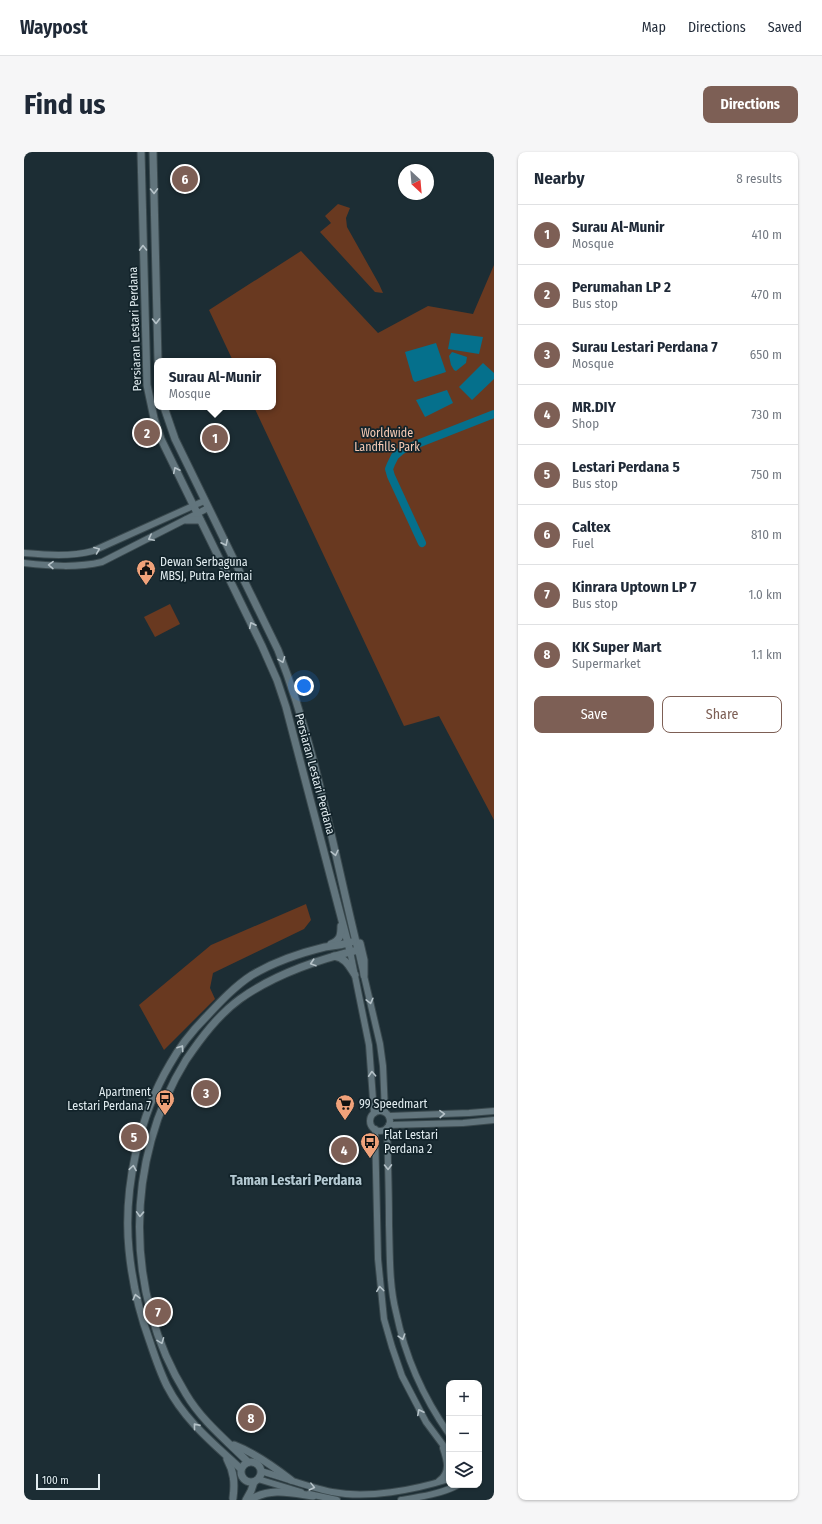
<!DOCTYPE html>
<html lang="en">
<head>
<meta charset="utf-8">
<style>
  body { margin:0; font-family:"Fira Sans Condensed",sans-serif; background:#f6f6f7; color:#1f2937 }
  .controls { position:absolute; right:12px; bottom:12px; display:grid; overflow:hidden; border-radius:8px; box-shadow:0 1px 3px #0004 }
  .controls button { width:36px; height:36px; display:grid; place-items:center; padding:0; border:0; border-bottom:1px solid #e0e1e3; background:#fff; color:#1f2937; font:20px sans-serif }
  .compass { position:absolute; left:374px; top:12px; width:36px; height:36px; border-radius:50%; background:#fff; box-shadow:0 1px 3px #0004; rotate:154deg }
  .scale { position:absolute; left:12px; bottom:10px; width:64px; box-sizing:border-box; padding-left:4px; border:2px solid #e1ecf0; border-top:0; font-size:11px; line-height:14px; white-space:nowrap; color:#e1ecf0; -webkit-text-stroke:3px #12232a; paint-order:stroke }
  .you { position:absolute; left:280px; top:534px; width:14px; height:14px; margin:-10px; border:3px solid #fff; border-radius:50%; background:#1a73e8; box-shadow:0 0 0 6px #1a73e833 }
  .badge { display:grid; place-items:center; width:26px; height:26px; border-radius:50%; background:#7d5f55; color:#fff; font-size:13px; font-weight:700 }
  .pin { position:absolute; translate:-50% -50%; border:2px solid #fff; box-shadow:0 1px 4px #0006 }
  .popup { position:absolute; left:130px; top:206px; width:122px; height:52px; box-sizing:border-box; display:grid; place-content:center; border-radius:8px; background:#fff; filter:drop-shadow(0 1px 3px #0005); font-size:13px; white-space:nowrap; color:#747a83 }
  .popup b { font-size:15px; color:#1f2937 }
  .popup::after { content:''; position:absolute; left:50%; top:100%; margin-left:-8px; border:8px solid transparent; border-top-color:#fff }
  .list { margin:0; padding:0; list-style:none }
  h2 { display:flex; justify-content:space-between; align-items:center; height:52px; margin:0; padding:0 16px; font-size:17px }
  h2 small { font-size:13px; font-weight:400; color:#747a83 }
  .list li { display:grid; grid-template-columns:26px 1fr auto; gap:12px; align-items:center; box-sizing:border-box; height:60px; padding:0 16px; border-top:1px solid #e0e1e3 }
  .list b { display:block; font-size:15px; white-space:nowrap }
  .list p { margin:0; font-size:13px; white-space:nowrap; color:#747a83 }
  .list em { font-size:13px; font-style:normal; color:#747a83 }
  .actions { display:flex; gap:8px; padding:12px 16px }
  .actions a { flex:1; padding:9px 0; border:1px solid #7d5f55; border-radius:8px; text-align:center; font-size:14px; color:#7d5f55 }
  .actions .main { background:#7d5f55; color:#fff }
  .icon { flex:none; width:22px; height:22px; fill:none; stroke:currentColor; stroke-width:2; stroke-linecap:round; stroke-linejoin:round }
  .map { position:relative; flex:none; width:470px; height:1348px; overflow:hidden; border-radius:8px }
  header { display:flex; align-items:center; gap:24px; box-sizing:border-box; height:56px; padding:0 20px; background:#fff; border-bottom:1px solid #e0e1e3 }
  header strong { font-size:19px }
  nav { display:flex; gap:22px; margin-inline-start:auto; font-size:14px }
  .intro { display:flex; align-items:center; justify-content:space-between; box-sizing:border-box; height:96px; padding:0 24px }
  h1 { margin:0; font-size:28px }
  .button { padding:10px 18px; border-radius:8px; background:#7d5f55; color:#fff; font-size:14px; font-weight:700 }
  main { display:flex; gap:24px; padding:0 24px }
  aside { flex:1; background:#fff; border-radius:8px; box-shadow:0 1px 3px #0004 }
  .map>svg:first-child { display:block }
  .green { fill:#693920 }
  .water { fill:#05708c }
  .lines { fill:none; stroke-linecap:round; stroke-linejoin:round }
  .river { stroke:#05708c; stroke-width:8 }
  .tertiary-casing { stroke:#3a494e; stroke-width:8 }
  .secondary-casing { stroke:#3a494e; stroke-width:9 }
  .tertiary { stroke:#62757d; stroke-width:6 }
  .secondary { stroke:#62757d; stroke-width:7 }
  .oneway { stroke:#b5c2c8 }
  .labels { text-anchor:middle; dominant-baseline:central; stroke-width:3.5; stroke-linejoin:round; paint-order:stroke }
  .street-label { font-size:12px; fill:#e1ecf0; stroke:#12232a }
  .park-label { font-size:12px; fill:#f6cab4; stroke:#12232a }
  .poi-label { font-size:12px; fill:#e1ecf0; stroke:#12232a; text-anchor:start }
  .quarter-label { font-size:14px; font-weight:bold; fill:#b4c9d2; stroke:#12232a }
</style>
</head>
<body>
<header>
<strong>Waypost</strong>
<nav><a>Map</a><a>Directions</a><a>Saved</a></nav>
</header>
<div class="intro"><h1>Find us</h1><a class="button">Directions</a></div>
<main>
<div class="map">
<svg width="470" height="1348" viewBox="0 0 470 1348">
  <rect width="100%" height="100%" fill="#1c2d34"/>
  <g class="green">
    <path d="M314,52L326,56L322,66L323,75L355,132L359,141L351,140L296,80L307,71L301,64Z"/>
    <path d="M277,99L354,181L404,154L449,162L470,113V668L415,564L380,574L230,255H249V209H209L185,158Z"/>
    <path d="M146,452L156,472L131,485L120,465Z"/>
    <path d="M282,752L287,768L280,777L189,821L186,836L191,847L140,898L115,853L187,793Z"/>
  </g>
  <g class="water">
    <path d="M427,181L459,185L455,202L424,197Z"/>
    <path d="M412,191L422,220L391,230L389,228L381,200Z"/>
    <path d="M428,200L443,205L442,211L432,219L430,218L427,213L425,204Z"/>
    <path d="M459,211L470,221V227L448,248L435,235Z"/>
    <path d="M423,238L429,251L401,265L392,248Z"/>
  </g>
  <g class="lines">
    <path class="river" d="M398,391L367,324L365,317L367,312L371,304L378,298L470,262"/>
    <defs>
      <g id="tertiary">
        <path d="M0,401C23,403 46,405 69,399L180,349"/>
        <path d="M0,411C26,414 53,416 78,410L184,356"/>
        <path d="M334,798L356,892L359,914L361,960"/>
        <path d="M326,799L345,893L350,961"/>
        <circle cx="356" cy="969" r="10"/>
        <path d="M365,964L445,961L470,959"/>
        <path d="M365,973L439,971L470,968"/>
        <path d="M363,976C364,1008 365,1040 365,1073C366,1102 365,1132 372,1160C381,1204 399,1245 425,1282"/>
        <path d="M351,977L354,1107L360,1167L368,1195L378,1224L402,1270L425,1301"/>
        <path d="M237,1319C261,1326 284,1335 308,1340C344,1347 390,1338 425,1327"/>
        <path d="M234,1327L277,1340"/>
        <path d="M415,1329C427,1320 423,1308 419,1296"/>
        <path d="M285,1342L313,1348"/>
        <path d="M377,1348C396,1345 417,1342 434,1333"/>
      </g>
      <g id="secondary">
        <path d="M117,0L123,233L130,266L137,287L238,494L253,528L262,555L326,799"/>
        <path d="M129,0L134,209"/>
        <path d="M140,255L151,287L254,498C292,595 309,697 334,798C292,808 251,822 216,847C194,863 177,886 162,908C100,1008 100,1142 162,1242C178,1269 202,1288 224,1310"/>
        <path d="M162,368H176"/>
        <path d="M336,791L340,808V823"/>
        <path d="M307,792C316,788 317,784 317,774"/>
        <path d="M310,804C322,806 325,814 331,823"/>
        <path d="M210,1293C231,1301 249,1314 267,1328"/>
        <path d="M203,1307C210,1320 211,1331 209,1346"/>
        <circle cx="227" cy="1320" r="10"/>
        <path d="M217,1317C189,1291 161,1269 143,1234C136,1220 131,1205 126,1190C115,1160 108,1129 105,1098C99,1037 115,964 146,912C156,894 169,878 183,864C197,849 211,834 228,823C250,810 276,801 301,795C310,794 319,793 327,790"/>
        <path d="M222,1348L227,1339L230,1330"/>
        <path d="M226,1348C246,1335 268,1341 289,1344"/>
      </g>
    </defs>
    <use href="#tertiary" class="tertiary-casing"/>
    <use href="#secondary" class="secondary-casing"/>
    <use href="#tertiary" class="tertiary"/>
    <use href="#secondary" class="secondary"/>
  </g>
  <defs><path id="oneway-chevron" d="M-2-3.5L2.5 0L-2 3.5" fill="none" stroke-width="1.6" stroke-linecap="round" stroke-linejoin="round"/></defs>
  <g class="oneway">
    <use href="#oneway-chevron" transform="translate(130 39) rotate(89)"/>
    <use href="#oneway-chevron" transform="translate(119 96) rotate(-91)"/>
    <use href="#oneway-chevron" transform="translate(132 169) rotate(89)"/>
    <use href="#oneway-chevron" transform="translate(152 318) rotate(-116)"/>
    <use href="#oneway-chevron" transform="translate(127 386) rotate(153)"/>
    <use href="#oneway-chevron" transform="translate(201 391) rotate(64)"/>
    <use href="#oneway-chevron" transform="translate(73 398) rotate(-21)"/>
    <use href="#oneway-chevron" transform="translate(27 413) rotate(-179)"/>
    <use href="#oneway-chevron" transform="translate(228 473) rotate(-116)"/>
    <use href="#oneway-chevron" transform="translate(258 508) rotate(69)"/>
    <use href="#oneway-chevron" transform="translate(311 701) rotate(77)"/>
    <use href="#oneway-chevron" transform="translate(289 811) rotate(162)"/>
    <use href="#oneway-chevron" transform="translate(346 849) rotate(76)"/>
    <use href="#oneway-chevron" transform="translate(157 896) rotate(-56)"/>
    <use href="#oneway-chevron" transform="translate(348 922) rotate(-93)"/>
    <use href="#oneway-chevron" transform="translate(418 962) rotate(-2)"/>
    <use href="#oneway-chevron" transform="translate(364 1015) rotate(89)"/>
    <use href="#oneway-chevron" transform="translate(109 1016) rotate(-81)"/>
    <use href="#oneway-chevron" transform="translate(116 1062) rotate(92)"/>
    <use href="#oneway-chevron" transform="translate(356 1137) rotate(-97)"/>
    <use href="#oneway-chevron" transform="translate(112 1145) rotate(-104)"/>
    <use href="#oneway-chevron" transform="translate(378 1185) rotate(73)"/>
    <use href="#oneway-chevron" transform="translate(137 1189) rotate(69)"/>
    <use href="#oneway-chevron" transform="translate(396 1260) rotate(-117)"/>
    <use href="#oneway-chevron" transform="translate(172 1274) rotate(-129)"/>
    <use href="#oneway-chevron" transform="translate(288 1335) rotate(14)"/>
  </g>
  <defs>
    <symbol id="civic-pin" viewBox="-11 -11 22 30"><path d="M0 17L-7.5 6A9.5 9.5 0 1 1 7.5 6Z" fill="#f0a27a" stroke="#12232a"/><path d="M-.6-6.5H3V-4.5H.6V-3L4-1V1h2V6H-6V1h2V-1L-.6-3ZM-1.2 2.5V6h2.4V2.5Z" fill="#111"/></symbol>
    <symbol id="bus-pin" viewBox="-11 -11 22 30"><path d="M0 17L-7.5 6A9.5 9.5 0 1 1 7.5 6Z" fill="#f0a27a" stroke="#12232a"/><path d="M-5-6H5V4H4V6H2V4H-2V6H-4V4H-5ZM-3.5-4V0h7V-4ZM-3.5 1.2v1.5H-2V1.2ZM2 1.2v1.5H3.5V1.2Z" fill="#111"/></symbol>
    <symbol id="supermarket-pin" viewBox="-11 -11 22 30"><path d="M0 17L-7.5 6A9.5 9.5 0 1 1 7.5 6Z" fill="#f0a27a" stroke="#12232a"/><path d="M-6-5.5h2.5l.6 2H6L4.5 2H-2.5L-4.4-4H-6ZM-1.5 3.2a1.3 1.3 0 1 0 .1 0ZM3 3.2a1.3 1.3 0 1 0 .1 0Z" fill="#111"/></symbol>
  </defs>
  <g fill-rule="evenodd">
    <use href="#civic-pin" x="111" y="406" width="22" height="30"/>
    <use href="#bus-pin" x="130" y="936" width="22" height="30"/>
    <use href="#supermarket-pin" x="310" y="941" width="22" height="30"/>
    <use href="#bus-pin" x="335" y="979" width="22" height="30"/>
  </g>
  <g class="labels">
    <g class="street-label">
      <text transform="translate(111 177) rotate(-92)">Persiaran Lestari Perdana</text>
      <text transform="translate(291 622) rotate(75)">Persiaran Lestari Perdana</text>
    </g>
    <g class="park-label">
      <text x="363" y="281">Worldwide<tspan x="363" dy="14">Landfills Park</tspan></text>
    </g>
    <g class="poi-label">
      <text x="136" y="410">Dewan Serbaguna<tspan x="136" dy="14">MBSJ, Putra Permai</tspan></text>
      <text x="127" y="940" text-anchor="end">Apartment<tspan x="127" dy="14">Lestari Perdana 7</tspan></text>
      <text x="335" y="952">99 Speedmart</text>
      <text x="360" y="983">Flat Lestari<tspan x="360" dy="14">Perdana 2</tspan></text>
    </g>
    <g class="quarter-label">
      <text x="272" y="1028">Taman Lestari Perdana</text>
    </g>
  </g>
</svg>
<div class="controls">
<button>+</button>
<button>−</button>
<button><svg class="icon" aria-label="layers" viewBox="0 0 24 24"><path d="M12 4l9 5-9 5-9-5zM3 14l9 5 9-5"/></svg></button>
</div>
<svg class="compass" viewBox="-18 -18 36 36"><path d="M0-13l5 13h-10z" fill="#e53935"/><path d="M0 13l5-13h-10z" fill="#747a83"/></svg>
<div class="scale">100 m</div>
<div class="you"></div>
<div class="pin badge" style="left:191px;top:286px">1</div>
<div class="popup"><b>Surau Al-Munir</b>Mosque</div>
<div class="pin badge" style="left:123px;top:281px">2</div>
<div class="pin badge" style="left:182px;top:941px">3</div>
<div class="pin badge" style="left:320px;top:998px">4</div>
<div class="pin badge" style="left:110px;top:985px">5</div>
<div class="pin badge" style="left:161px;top:27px">6</div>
<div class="pin badge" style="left:134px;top:1160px">7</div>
<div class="pin badge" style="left:227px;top:1266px">8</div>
</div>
<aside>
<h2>Nearby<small>8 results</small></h2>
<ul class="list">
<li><span class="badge">1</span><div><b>Surau Al-Munir</b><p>Mosque</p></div><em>410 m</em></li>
<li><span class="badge">2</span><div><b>Perumahan LP 2</b><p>Bus stop</p></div><em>470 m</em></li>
<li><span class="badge">3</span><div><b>Surau Lestari Perdana 7</b><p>Mosque</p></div><em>650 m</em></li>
<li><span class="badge">4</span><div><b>MR.DIY</b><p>Shop</p></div><em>730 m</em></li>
<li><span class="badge">5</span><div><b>Lestari Perdana 5</b><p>Bus stop</p></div><em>750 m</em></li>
<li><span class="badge">6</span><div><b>Caltex</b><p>Fuel</p></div><em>810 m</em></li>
<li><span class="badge">7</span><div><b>Kinrara Uptown LP 7</b><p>Bus stop</p></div><em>1.0 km</em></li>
<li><span class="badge">8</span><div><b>KK Super Mart</b><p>Supermarket</p></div><em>1.1 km</em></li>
</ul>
<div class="actions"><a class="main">Save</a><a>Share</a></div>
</aside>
</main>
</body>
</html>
